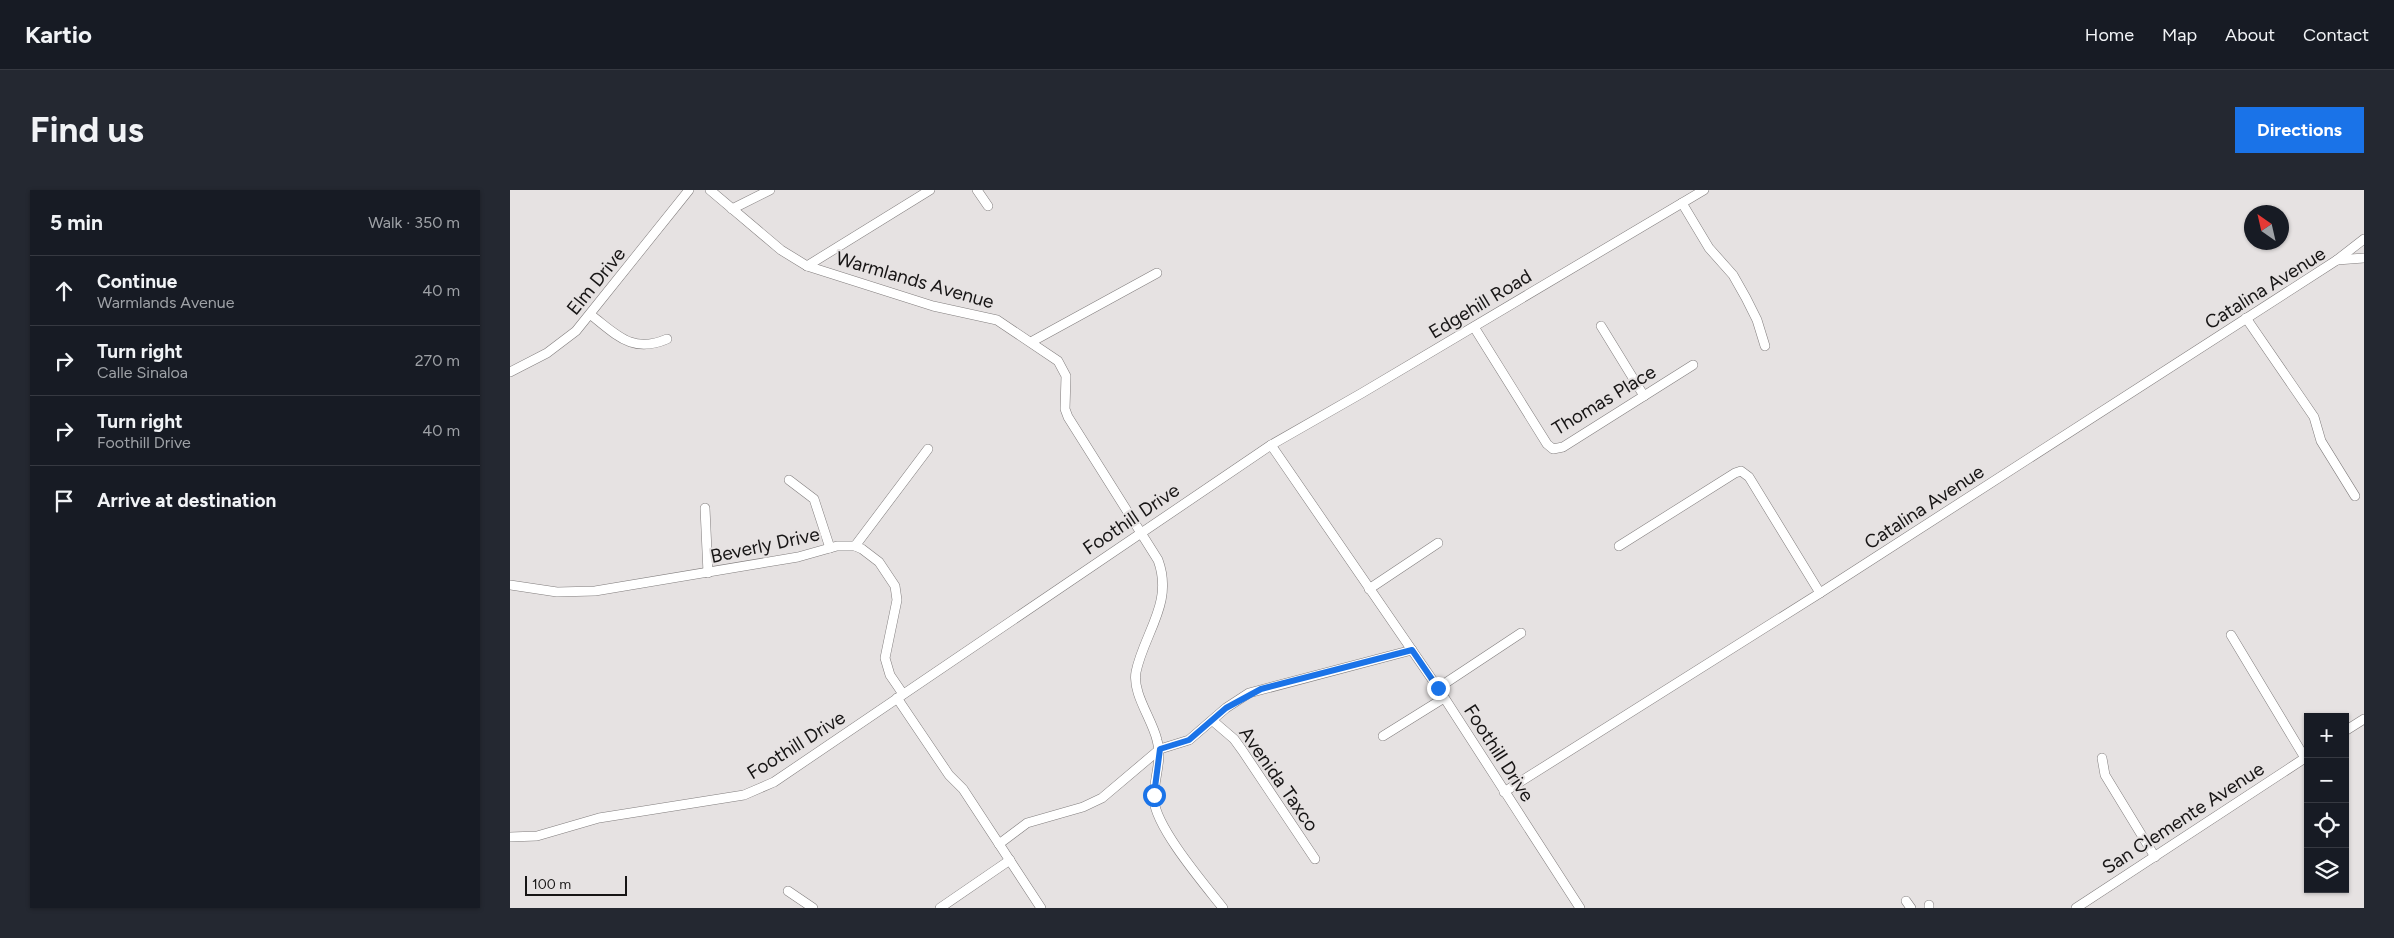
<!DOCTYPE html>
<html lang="en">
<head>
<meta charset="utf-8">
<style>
  body { margin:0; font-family:Figtree,sans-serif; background:#242831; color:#f1f3f6 }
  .controls { position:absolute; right:15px; bottom:15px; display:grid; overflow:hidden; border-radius:0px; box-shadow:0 1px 4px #0004 }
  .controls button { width:45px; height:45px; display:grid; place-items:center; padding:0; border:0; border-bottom:1px solid #363941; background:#171b24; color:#f1f3f6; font:25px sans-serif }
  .compass { position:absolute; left:1734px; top:15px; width:45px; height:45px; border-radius:50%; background:#171b24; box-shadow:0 1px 4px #0004; rotate:326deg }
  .scale { position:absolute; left:15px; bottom:12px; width:102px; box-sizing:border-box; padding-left:5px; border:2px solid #171515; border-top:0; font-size:14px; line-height:18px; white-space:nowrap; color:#171515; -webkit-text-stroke:4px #e6e2e2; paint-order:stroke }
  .stop { position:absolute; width:15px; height:15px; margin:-11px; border:4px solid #1a73e8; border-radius:50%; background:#fff }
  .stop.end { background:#1a73e8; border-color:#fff; box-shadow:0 1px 5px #0008 }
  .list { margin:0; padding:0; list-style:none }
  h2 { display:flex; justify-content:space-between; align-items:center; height:65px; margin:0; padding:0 20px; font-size:21px }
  h2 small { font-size:16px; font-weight:400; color:#9ea1a6 }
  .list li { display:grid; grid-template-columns:32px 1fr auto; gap:15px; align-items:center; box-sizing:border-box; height:70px; padding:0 20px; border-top:1px solid #363941 }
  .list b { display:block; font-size:19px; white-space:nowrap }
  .list p { margin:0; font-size:16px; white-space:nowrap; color:#9ea1a6 }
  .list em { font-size:16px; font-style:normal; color:#9ea1a6 }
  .icon { flex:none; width:28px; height:28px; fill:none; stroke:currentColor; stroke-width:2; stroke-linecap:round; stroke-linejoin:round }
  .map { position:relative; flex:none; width:1854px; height:718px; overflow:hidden; border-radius:0px }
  header { display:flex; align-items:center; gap:30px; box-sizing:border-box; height:70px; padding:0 25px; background:#171b24; border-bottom:1px solid #363941 }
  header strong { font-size:24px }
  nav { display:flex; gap:28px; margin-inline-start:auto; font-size:18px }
  .intro { display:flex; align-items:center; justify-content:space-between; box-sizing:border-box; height:120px; padding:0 30px }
  h1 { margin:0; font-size:35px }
  .button { padding:12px 22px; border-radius:0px; background:#1a73e8; color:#fff; font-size:18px; font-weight:700 }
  main { display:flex; gap:30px; padding:0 30px }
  aside { flex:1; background:#171b24; border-radius:0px; box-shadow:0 1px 4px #0004 }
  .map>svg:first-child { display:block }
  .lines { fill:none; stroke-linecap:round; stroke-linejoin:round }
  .minor-casing { stroke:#817d7d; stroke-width:10 }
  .minor { stroke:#fff; stroke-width:9 }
  .route { stroke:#1a73e8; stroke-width:6 }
  .labels { text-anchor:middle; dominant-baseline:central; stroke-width:4; stroke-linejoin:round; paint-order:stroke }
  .street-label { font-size:19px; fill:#171515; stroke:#e6e2e2 }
</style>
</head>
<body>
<header>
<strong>Kartio</strong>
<nav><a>Home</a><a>Map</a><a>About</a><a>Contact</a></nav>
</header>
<div class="intro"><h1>Find us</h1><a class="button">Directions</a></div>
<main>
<aside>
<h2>5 min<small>Walk · 350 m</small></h2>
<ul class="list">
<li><svg class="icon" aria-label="ahead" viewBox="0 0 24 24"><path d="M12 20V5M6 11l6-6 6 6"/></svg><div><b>Continue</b><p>Warmlands Avenue</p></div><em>40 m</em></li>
<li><svg class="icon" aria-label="right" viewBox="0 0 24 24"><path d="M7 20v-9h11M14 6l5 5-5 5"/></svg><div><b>Turn right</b><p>Calle Sinaloa</p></div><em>270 m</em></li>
<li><svg class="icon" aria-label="right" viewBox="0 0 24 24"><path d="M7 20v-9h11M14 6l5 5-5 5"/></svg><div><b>Turn right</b><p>Foothill Drive</p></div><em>40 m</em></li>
<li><svg class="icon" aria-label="arrive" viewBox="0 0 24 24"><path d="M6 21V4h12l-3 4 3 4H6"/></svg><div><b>Arrive at destination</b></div></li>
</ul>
</aside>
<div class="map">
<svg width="1854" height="718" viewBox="0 0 1854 718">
  <rect width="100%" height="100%" fill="#e6e2e2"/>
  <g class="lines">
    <defs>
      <g id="minor">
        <path d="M200,0L271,60L297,76L423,116L487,130L548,171L556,186L555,219L558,227L648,370C664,413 634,443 626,482C622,503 642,529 647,550C653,570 643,590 644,610C646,638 695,695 713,718"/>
        <path d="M467,0L478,16"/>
        <path d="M1172,13L1199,58L1223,85L1236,108L1247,130L1255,156"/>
        <path d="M222,19L260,0"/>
        <path d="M1827,70L1854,68"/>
        <path d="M297,76L420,0"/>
        <path d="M81,125C107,145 122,164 157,149"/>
        <path d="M1736,128L1804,227L1811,251L1845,306"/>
        <path d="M1091,136L1134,206"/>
        <path d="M964,137L1037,254L1043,259L1053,257L1183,175"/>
        <path d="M521,152L647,83"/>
        <path d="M0,182L37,163L66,141L179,0"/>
        <path d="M761,255L928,498L1070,718"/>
        <path d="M279,290L304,309L320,358"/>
        <path d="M195,318L198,383"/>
        <path d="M345,356L418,259"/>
        <path d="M1109,356L1225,283L1231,281L1239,287L1310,403"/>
        <path d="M0,395L47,402L85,401L288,367L327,356H345L352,359L369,372L385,396L387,410L375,468L380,485L393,504"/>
        <path d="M859,399L928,353"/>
        <path d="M1721,445L1795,568"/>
        <path d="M928,498L1011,443"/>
        <path d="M387,508L439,585L453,599L531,718"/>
        <path d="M703,531L724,549L732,560L805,669"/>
        <path d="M1835,541L1854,529"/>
        <path d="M873,546L934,508"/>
        <path d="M1592,568L1595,585L1645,667"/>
        <path d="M994,602L1310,403L1827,70L1854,49"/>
        <path d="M0,647L27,646L89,628L234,605L264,592L761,255L852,203L1194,0"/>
        <path d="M489,654L517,633L573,617L592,608L650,559L679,550L716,518L739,503L902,460"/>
        <path d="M278,701L303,718"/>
        <path d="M1396,711L1401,718"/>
        <path d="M1419,715V718"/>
        <path d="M430,718L500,670"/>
        <path d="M1566,718L1798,566"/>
      </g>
    </defs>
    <use href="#minor" class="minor-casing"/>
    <use href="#minor" class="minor"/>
  </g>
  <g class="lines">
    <path class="route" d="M644,605L650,559L679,550L716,518L751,499L902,460L928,498"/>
  </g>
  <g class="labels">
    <g class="street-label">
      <text transform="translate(405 90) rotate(16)">Warmlands Avenue</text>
      <text transform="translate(86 91) rotate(-51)">Elm Drive</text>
      <text transform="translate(1755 98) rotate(-32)">Catalina Avenue</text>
      <text transform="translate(970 114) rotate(-31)">Edgehill Road</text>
      <text transform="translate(1094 210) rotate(-31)">Thomas Place</text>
      <text transform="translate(1414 317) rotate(-33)">Catalina Avenue</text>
      <text transform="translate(621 329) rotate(-34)">Foothill Drive</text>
      <text transform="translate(255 355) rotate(-12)">Beverly Drive</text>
      <text transform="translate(286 555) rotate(-32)">Foothill Drive</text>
      <text transform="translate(989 563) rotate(57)">Foothill Drive</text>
      <text transform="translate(769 589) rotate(55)">Avenida Taxco</text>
      <text transform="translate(1673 628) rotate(-33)">San Clemente Avenue</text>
    </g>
  </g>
</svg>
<div class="controls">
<button>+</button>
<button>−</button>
<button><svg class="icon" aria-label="locate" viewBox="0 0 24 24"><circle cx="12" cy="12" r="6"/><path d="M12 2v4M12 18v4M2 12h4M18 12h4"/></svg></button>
<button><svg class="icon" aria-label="layers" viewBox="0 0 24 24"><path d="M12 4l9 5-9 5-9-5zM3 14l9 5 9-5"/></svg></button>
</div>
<svg class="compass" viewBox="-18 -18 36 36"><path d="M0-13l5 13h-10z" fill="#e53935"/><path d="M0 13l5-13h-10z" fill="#9ea1a6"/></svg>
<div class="scale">100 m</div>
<div class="stop" style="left:644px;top:605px"></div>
<div class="stop end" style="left:928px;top:498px"></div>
</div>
</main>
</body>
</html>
